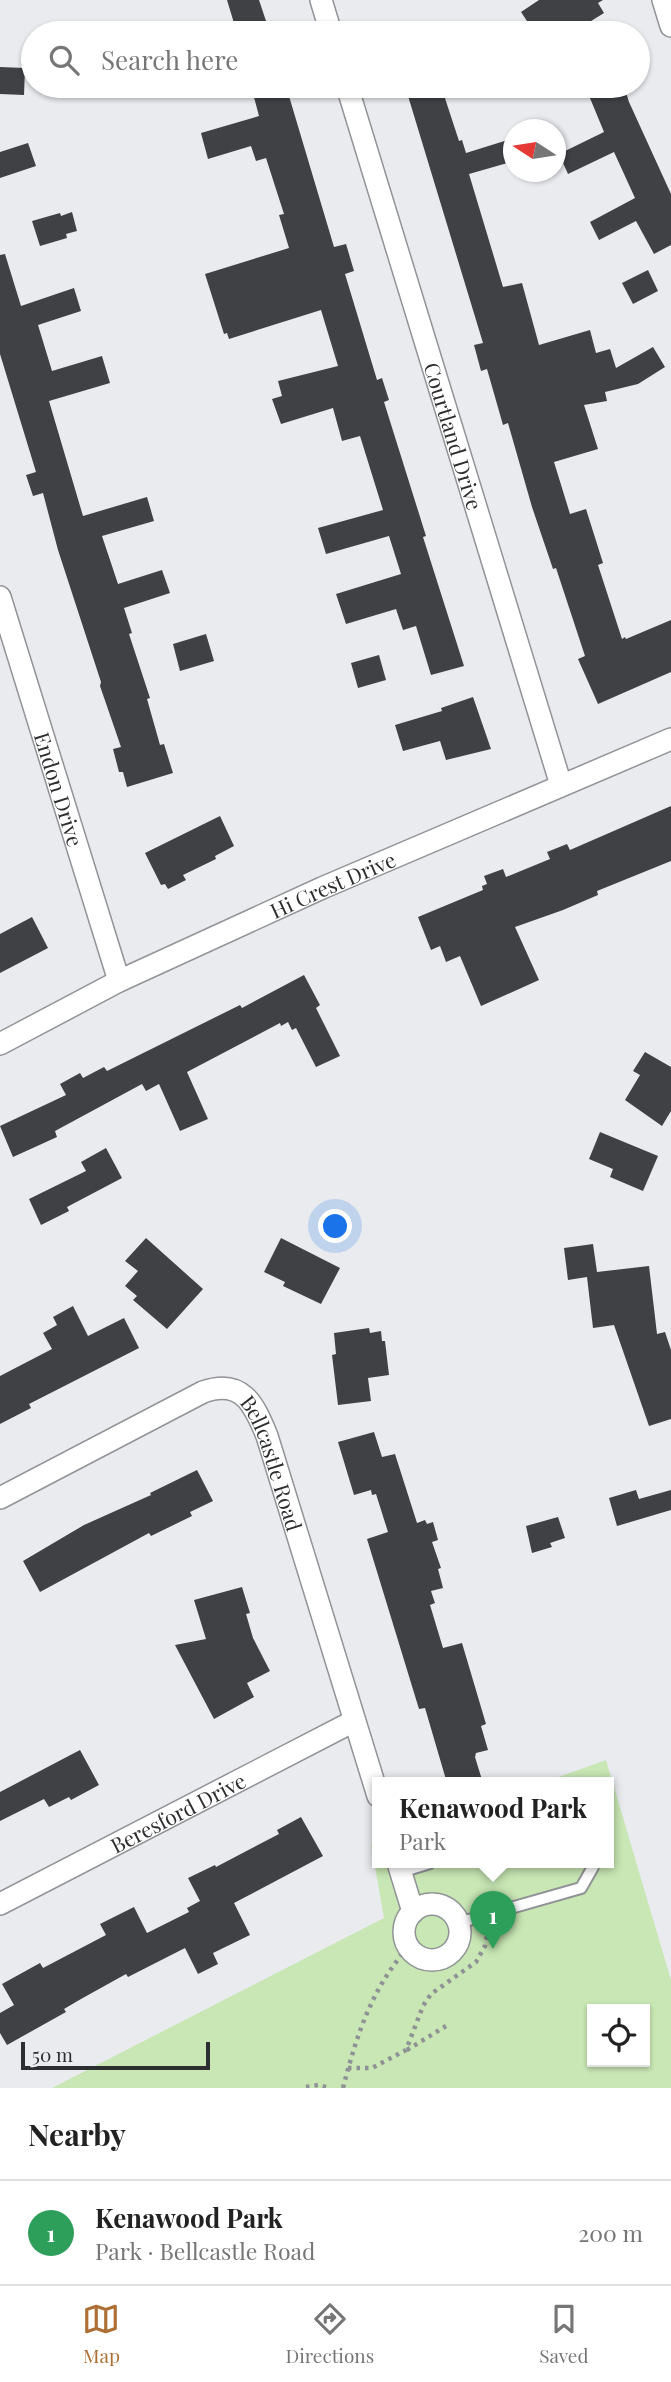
<!DOCTYPE html>
<html lang="en">
<head>
<meta charset="utf-8">
<style>
  body { margin:0; font-family:"Playfair Display",serif; background:#f2f2f2; color:#222 }
  .controls { position:absolute; right:21px; bottom:21px; display:grid; overflow:hidden; border-radius:0px; box-shadow:0 2px 5px #0004 }
  .controls button { width:63px; height:63px; display:grid; place-items:center; padding:0; border:0; border-bottom:2px solid #e0e0e0; background:#fff; color:#222; font:35px sans-serif }
  .compass { position:absolute; left:503px; top:119px; width:63px; height:63px; border-radius:50%; background:#fff; box-shadow:0 2px 5px #0004; rotate:282deg }
  .scale { position:absolute; left:21px; bottom:18px; width:189px; box-sizing:border-box; padding-left:7px; border:4px solid #2d2e30; border-top:0; font-size:19px; line-height:24px; white-space:nowrap; color:#2d2e30; -webkit-text-stroke:5px #e9ebef; paint-order:stroke }
  .you { position:absolute; left:336px; top:1227px; width:24px; height:24px; margin:-18px; border:5px solid #fff; border-radius:50%; background:#1a73e8; box-shadow:0 0 0 10px #1a73e833 }
  .badge { display:grid; place-items:center; width:46px; height:46px; border-radius:50%; background:#ae6f35; color:#fff; font-size:23px; font-weight:700 }
  .pin { position:absolute; translate:-50% -58px; filter:drop-shadow(0 2px 4px #0008) }
  .pin::after { content:''; position:absolute; top:37px; width:24px; height:21px; background:inherit; clip-path:polygon(0 0,100% 0,50% 100%) }
  .popup { position:absolute; left:372px; top:1777px; width:242px; height:91px; box-sizing:border-box; display:grid; place-content:center; border-radius:0px; background:#fff; filter:drop-shadow(0 2px 5px #0005); font-size:23px; white-space:nowrap; color:#767676 }
  .popup b { font-size:26px; color:#222 }
  .popup::after { content:''; position:absolute; left:50%; top:100%; margin-left:-14px; border:14px solid transparent; border-top-color:#fff }
  .list { margin:0; padding:0; list-style:none }
  h2 { display:flex; justify-content:space-between; align-items:center; height:91px; margin:0; padding:0 28px; font-size:30px }
  h2 small { font-size:23px; font-weight:400; color:#767676 }
  .list li { display:grid; grid-template-columns:46px 1fr auto; gap:21px; align-items:center; box-sizing:border-box; height:105px; padding:0 28px; border-top:2px solid #e0e0e0 }
  .list b { display:block; font-size:26px; white-space:nowrap }
  .list p { margin:0; font-size:23px; white-space:nowrap; color:#767676 }
  .list em { font-size:23px; font-style:normal; color:#767676 }
  .icon { flex:none; width:38px; height:38px; fill:none; stroke:currentColor; stroke-width:2; stroke-linecap:round; stroke-linejoin:round }
  .map { position:relative; flex:none; width:671px; height:2088px; overflow:hidden }
  .search { position:absolute; background:#fff; box-shadow:0 2px 5px #0004; left:21px; right:21px; top:21px; height:77px; display:flex; align-items:center; gap:18px; box-sizing:border-box; padding:0 24px; border-radius:38px; color:#767676; font-size:26px }
  .sheet { height:196px; background:#fff }
  nav { display:flex; justify-content:space-around; align-items:center; box-sizing:border-box; height:98px; border-top:2px solid #e0e0e0; background:#fff; font-size:19px; color:#767676 }
  nav a { display:grid; justify-items:center; gap:4px }
  nav .on { color:#ae6f35 }
  .map>svg:first-child { display:block }
  .green { fill:#c8e7b4; fill-rule:evenodd }
  .building { fill:#404145 }
  .lines { fill:none; stroke-linecap:round; stroke-linejoin:round }
  .service-casing { stroke:#919397; stroke-width:14 }
  .minor-casing { stroke:#919397; stroke-width:24 }
  .path { stroke:#909194; stroke-width:4.5; stroke-dasharray:3.5 5; stroke-linecap:butt }
  .service { stroke:#fff; stroke-width:10 }
  .minor { stroke:#fff; stroke-width:21 }
  .labels { text-anchor:middle; dominant-baseline:central; stroke-width:7; stroke-linejoin:round; paint-order:stroke }
  .street-label { font-size:21px; fill:#2d2e30; stroke:#e9ebef }
</style>
</head>
<body>
<div class="map">
<svg width="671" height="2088" viewBox="0 0 671 2088">
  <rect width="100%" height="100%" fill="#e9ebef"/>
  <path class="green" d="M606,1760L671,1980V2088H52L384,1918L371,1844L377,1841L378,1863H608V1783H542ZM592,2009H645V2062H592Z"/>
  <g class="building">
    <path d="M227,0H259L268,27L249,33H237Z"/>
    <path d="M539,0H603L598,3L604,13L575,31L569,22L552,33H535L521,12Z"/>
    <path d="M0,67L25,68L24,95L0,94Z"/>
    <path d="M251,86H286L334,247L346,244L354,271L345,274L377,380L382,378L389,400L384,402L426,536L423,537L464,666L431,675L416,626L403,630L396,609L346,624L336,594L401,574L389,536L326,554L318,528L383,510L360,436L342,441L333,408L281,424L272,399L282,396L278,381L338,366L321,310L229,339L227,333L224,334L205,274L289,248L279,215L284,214L266,158L256,161L251,146L208,159L201,133L259,116Z"/>
    <path d="M405,86H441L459,141L462,140L466,153L514,138V161L469,174L503,287L522,283L539,345L590,330L596,353L610,349L616,368L653,347L665,367L638,384L605,392L607,401L584,405L598,449L554,462L570,514L586,509L603,563L598,565L622,639L625,637L626,639L671,620V672L598,704L578,659L585,656L556,568L553,569L532,507L508,423L503,425L487,369L481,371L474,345L483,343Z"/>
    <path d="M585,86H624L629,102L671,194V245L654,254L636,221L599,240L590,222L635,198L614,152L568,174L559,154L604,132Z"/>
    <path d="M28,143L36,166L0,178V152Z"/>
    <path d="M72,212L77,231L66,234L67,238L40,246L32,221L60,213L61,216Z"/>
    <path d="M5,254L21,306L74,288L81,311L38,325L52,371L102,356L110,383L49,401L83,516L147,497L154,521L102,536L118,584L162,570L170,593L124,608L132,633L129,634L150,698L147,699L160,745L164,744L173,773L127,787L123,772H119L113,749L121,747L100,686L101,682L58,550L43,493L33,496L26,475L36,472L0,354V255Z"/>
    <path d="M648,270L658,291L633,304L622,283Z"/>
    <path d="M206,634L214,661L180,671L173,644Z"/>
    <path d="M379,655L386,680L358,688L351,663Z"/>
    <path d="M473,697L491,749L446,760L440,741L403,751L395,725L442,711L441,708Z"/>
    <path d="M671,806V861L597,891L598,895L563,910L515,927L539,980L481,1006L460,956L446,962L440,946L431,950L418,917L483,890L482,886L487,884L484,876L503,869L506,877L550,859L547,852L567,844L570,850Z"/>
    <path d="M220,816L234,846L215,856L216,859L183,875L186,880L168,889L165,884L161,885L145,853Z"/>
    <path d="M32,917L48,948L0,973V934Z"/>
    <path d="M304,975L320,1005L316,1008L340,1056L316,1067L296,1028L292,1030L288,1022L281,1026L280,1023L187,1072L208,1119L180,1131L159,1084L146,1091L142,1084L55,1131L57,1137L13,1157L0,1126L66,1095L60,1084L80,1073L83,1078L104,1067L107,1071L240,1005L242,1008Z"/>
    <path d="M645,1052L671,1067V1111L662,1126L625,1100L640,1075L633,1071Z"/>
    <path d="M600,1132L658,1156L643,1191L610,1177L613,1169L589,1159Z"/>
    <path d="M106,1148L122,1178L67,1207L69,1211L41,1225L29,1199L86,1171L81,1162Z"/>
    <path d="M146,1238L203,1289L167,1329L133,1300L137,1296L125,1286L138,1271L125,1261Z"/>
    <path d="M281,1238L340,1268L321,1304L283,1286L285,1282L264,1272Z"/>
    <path d="M593,1244L597,1272L649,1266L657,1334L665,1332L671,1350V1419L649,1426L614,1325L593,1328L587,1277L568,1280L564,1248Z"/>
    <path d="M73,1306L88,1336L124,1318L139,1348L29,1404L31,1408L0,1424V1376L52,1349L43,1333L57,1325L53,1317Z"/>
    <path d="M369,1328L370,1333L381,1331L382,1341H385L389,1375L368,1378L371,1401L338,1405L332,1355L336,1354L334,1333Z"/>
    <path d="M374,1432L382,1457L395,1454L417,1523L425,1520L427,1524L433,1522L438,1540L432,1542L441,1568L438,1569L443,1588L431,1591L435,1603L430,1605L443,1648L462,1643L486,1724L481,1726L488,1750L476,1753L475,1757L483,1783H447L425,1708L419,1709L367,1539L388,1532L376,1494L372,1495L371,1490L354,1495L338,1442Z"/>
    <path d="M197,1470L213,1501L190,1512L192,1516L151,1536L149,1533L40,1592L23,1561L84,1525L151,1495L150,1493Z"/>
    <path d="M636,1490L639,1499L671,1490V1510L617,1526L609,1498Z"/>
    <path d="M558,1517L565,1538L550,1543L552,1547L532,1553L526,1526Z"/>
    <path d="M242,1587L250,1613L246,1614L253,1638L270,1671L247,1683L254,1697L214,1719L175,1645L206,1639L194,1600Z"/>
    <path d="M80,1750L99,1785L71,1800L69,1797L49,1807L44,1799L0,1821V1792Z"/>
    <path d="M301,1817L323,1856L234,1903L250,1935L213,1953L218,1964L198,1974L185,1948L128,1977L126,1974L81,1999L64,2009L66,2012L7,2045L0,2033V2013L14,2005L2,1984L40,1963L43,1968L106,1935L100,1924L134,1907L147,1933L189,1912L187,1908L200,1901L188,1878L215,1865L216,1867L279,1834L277,1830Z"/>
  </g>
  <g class="lines">
    <defs>
      <g id="service">
        <path d="M401,1872L430,1863"/>
        <path d="M458,1923L581,1888L593,1867L592,1863"/>
      </g>
      <g id="minor">
        <path d="M321,0L331,33"/>
        <path d="M663,0L671,26"/>
        <path id="s1" d="M347,86L561,785"/>
        <path id="s2" d="M0,597L119,981"/>
        <path id="s3" d="M0,1044L119,981L322,888L671,739"/>
        <path id="s4" d="M0,1498L203,1392C242,1378 254,1404 267,1436L378,1796"/>
        <path d="M398,1863L413,1912"/>
        <path id="s5" d="M0,1904L354,1721"/>
        <circle cx="432" cy="1932" r="28"/>
      </g>
    </defs>
    <use href="#service" class="service-casing"/>
    <use href="#minor" class="minor-casing"/>
    <g class="path">
      <path d="M407,2050L446,2026"/>
      <path d="M348,2068H372L406,2050L423,2006L431,1994L476,1962L485,1946L488,1932"/>
      <path d="M306,2087L318,2085L329,2088"/>
      <path d="M343,2088C357,2034 371,1990 408,1947"/>
    </g>
    <use href="#service" class="service"/>
    <use href="#minor" class="minor"/>
  </g>
  <g class="labels">
    <g class="street-label">
      <text stroke="none"><textPath href="#s1" startOffset="366">Courtland Drive</textPath></text>
      <text stroke="none"><textPath href="#s2" startOffset="201">Endon Drive</textPath></text>
      <text stroke="none"><textPath href="#s3" startOffset="369">Hi Crest Drive</textPath></text>
      <text stroke="none"><textPath href="#s4" startOffset="346">Bellcastle Road</textPath></text>
      <text stroke="none"><textPath href="#s5" startOffset="200">Beresford Drive</textPath></text>
    </g>
  </g>
</svg>
<div class="controls">
<button><svg class="icon" aria-label="locate" viewBox="0 0 24 24"><circle cx="12" cy="12" r="6"/><path d="M12 2v4M12 18v4M2 12h4M18 12h4"/></svg></button>
</div>
<svg class="compass" viewBox="-18 -18 36 36"><path d="M0-13l5 13h-10z" fill="#e53935"/><path d="M0 13l5-13h-10z" fill="#767676"/></svg>
<div class="scale">50 m</div>
<div class="you"></div>
<div class="pin badge" style="left:493px;top:1949px;background:#2e9e5b">1</div>
<div class="popup"><b>Kenawood Park</b>Park</div>
<div class="search"><svg class="icon" aria-label="search" viewBox="0 0 24 24"><circle cx="10" cy="10" r="6"/><path d="M15 15l6 6"/></svg>Search here</div>
</div>
<section class="sheet">
<h2>Nearby<small></small></h2>
<ul class="list">
<li><span class="badge" style="background:#2e9e5b">1</span><div><b>Kenawood Park</b><p>Park · Bellcastle Road</p></div><em>200 m</em></li>
</ul>
</section>
<nav>
<a class="on"><svg class="icon" aria-label="map" viewBox="0 0 24 24"><path d="M3 6l6-2 6 2 6-2v14l-6 2-6-2-6 2zM9 4v14M15 6v14"/></svg>Map</a>
<a><svg class="icon" aria-label="directions" viewBox="0 0 24 24"><path d="M12 3l9 9-9 9-9-9zM9 14v-3h6M13 9l2 2-2 2"/></svg>Directions</a>
<a><svg class="icon" aria-label="saved" viewBox="0 0 24 24"><path d="M7 4h10v16l-5-4-5 4z"/></svg>Saved</a>
</nav>
</body>
</html>
